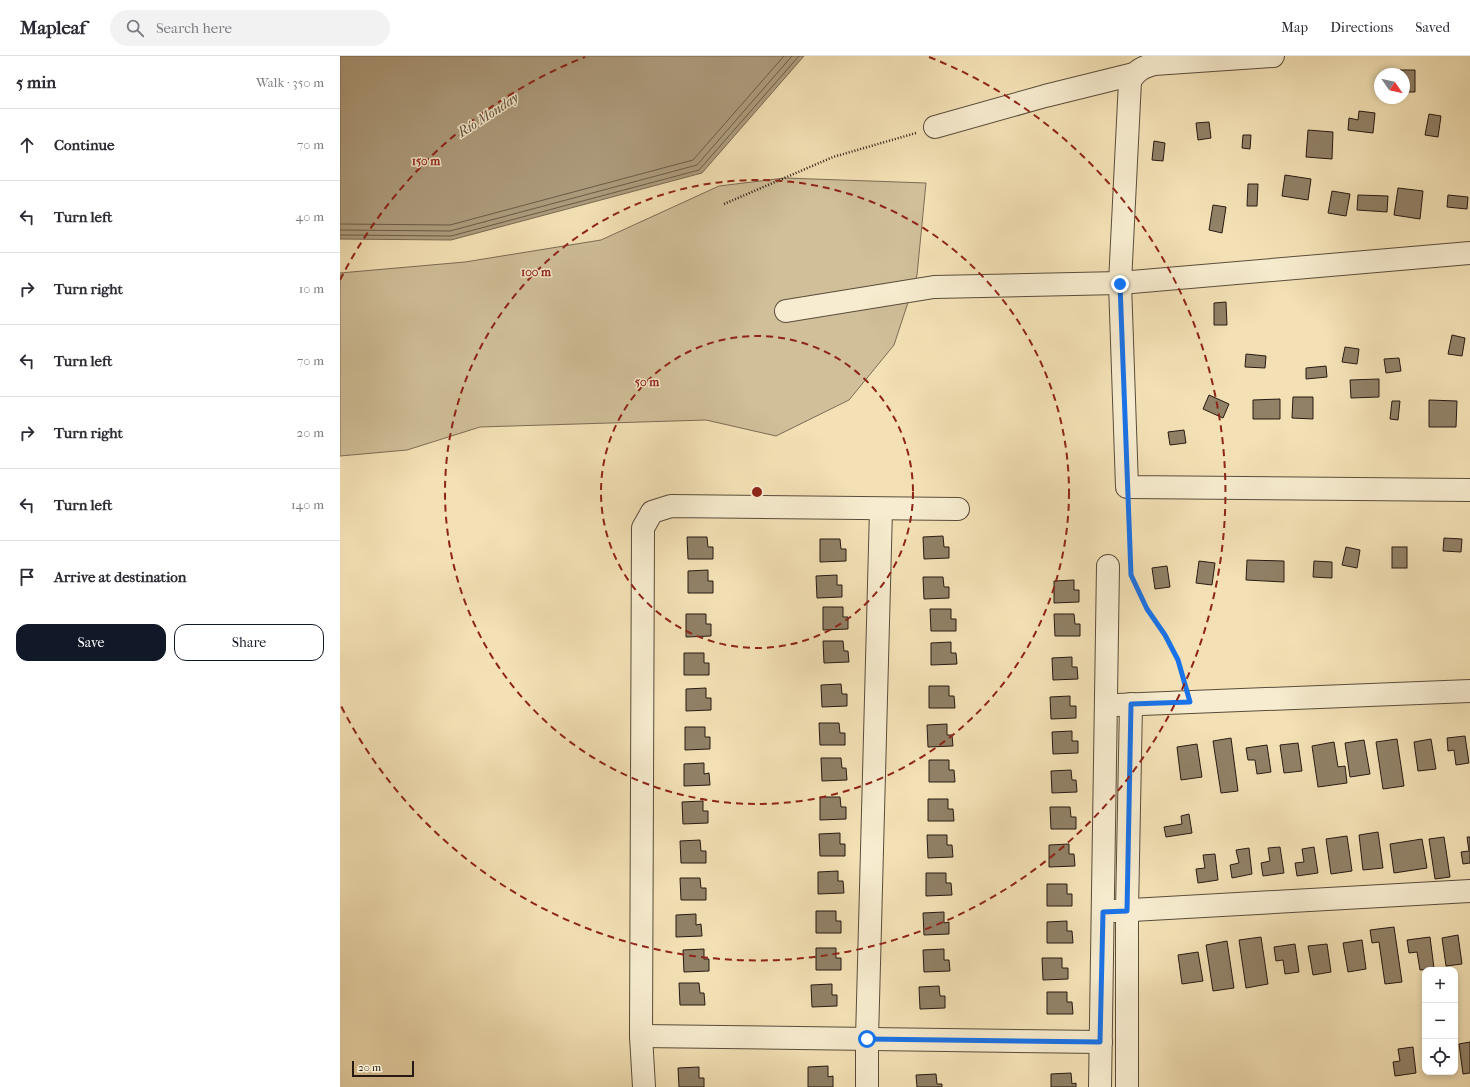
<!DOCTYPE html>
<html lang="en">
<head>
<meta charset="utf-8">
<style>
  body { margin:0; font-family:"IM FELL French Canon",serif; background:#f2f2f3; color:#2b2b33 }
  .controls { position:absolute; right:12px; bottom:12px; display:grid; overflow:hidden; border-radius:8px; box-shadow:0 2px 6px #0003 }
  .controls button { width:36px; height:36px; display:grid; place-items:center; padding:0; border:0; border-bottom:1px solid #e1e1e2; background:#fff; color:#2b2b33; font:20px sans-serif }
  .compass { position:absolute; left:1034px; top:12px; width:36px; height:36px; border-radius:50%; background:#fff; box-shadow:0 2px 6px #0003; rotate:124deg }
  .scale { position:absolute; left:12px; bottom:10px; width:62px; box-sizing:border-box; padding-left:4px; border:2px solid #271a12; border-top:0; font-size:11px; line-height:14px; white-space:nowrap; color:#271a12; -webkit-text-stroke:3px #f7eccf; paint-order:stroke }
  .stop { position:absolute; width:12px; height:12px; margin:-9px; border:3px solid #1a73e8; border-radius:50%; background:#fff }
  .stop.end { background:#1a73e8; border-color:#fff; box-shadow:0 1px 4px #0008 }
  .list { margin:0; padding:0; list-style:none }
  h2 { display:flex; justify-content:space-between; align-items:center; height:52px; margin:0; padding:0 16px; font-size:17px }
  h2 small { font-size:13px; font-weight:400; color:#7c7c81 }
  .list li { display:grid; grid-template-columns:26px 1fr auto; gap:12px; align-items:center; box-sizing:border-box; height:72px; padding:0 16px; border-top:1px solid #e1e1e2 }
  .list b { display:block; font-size:15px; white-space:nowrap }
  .list em { font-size:13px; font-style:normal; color:#7c7c81 }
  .actions { display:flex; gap:8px; padding:12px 16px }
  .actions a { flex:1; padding:9px 0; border:1px solid #111827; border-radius:12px; text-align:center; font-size:14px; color:#111827 }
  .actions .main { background:#111827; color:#fff }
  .icon { flex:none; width:22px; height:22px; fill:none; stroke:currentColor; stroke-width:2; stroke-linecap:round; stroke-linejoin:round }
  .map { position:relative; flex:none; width:1130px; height:1031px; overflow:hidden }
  header { display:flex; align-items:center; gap:24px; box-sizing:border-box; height:56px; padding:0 20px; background:#fff; border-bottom:1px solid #e1e1e2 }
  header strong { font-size:19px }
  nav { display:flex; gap:22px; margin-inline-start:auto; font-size:14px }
  .search { width:280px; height:36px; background:#f2f2f3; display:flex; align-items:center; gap:10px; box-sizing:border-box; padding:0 14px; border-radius:22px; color:#7c7c81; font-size:15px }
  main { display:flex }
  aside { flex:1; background:#fff }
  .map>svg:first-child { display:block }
  .green { fill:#d0bf99; stroke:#7c6c56 }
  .water { fill:#ae9d7e; stroke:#786953 }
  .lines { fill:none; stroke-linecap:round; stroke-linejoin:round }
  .shore { stroke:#6a5c48; stroke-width:1 }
  .building { fill:#918167; stroke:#271a12 }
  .street-casing { stroke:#5a4c3b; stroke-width:24 }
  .path { stroke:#271a12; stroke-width:2.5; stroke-dasharray:1 2; stroke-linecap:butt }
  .street { stroke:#f7eccf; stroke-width:22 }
  .route { stroke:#1a73e8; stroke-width:5 }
  .ring { fill:none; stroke:#8f2418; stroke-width:2; stroke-dasharray:7 5 }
  .labels { text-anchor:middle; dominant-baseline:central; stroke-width:3; stroke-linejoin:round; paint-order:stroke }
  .water-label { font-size:14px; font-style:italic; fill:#5d4e3d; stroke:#f7eccf }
  .centre { fill:#8f2418; stroke:#f7eccf; stroke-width:2 }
  .ring-label { font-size:12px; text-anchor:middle; font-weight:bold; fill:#8f2418; stroke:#f7eccf; stroke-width:3; stroke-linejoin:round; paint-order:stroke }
</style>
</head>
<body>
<header>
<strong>Mapleaf</strong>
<div class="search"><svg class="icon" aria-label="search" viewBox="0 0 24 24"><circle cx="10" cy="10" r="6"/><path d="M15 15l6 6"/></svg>Search here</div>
<nav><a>Map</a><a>Directions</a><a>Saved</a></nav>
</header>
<main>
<aside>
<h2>5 min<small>Walk · 350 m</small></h2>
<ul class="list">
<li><svg class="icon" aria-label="ahead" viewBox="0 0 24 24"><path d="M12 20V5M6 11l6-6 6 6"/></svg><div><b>Continue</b></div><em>70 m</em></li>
<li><svg class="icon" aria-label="left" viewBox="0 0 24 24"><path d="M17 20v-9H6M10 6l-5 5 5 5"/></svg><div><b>Turn left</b></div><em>40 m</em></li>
<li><svg class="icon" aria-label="right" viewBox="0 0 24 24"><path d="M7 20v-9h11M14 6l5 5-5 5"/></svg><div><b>Turn right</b></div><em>10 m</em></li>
<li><svg class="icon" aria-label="left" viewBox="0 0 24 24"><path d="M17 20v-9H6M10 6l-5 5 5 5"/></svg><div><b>Turn left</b></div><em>70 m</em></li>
<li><svg class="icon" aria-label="right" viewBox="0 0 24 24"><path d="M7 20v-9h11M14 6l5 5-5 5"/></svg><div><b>Turn right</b></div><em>20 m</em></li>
<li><svg class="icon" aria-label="left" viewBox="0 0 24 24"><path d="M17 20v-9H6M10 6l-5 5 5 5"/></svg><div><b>Turn left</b></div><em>140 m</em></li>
<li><svg class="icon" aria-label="arrive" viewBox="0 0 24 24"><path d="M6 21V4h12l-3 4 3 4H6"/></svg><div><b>Arrive at destination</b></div></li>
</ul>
<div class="actions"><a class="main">Save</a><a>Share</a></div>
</aside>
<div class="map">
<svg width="1130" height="1031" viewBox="0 0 1130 1031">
  <rect width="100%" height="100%" fill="#f3e1b5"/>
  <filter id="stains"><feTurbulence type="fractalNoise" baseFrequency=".005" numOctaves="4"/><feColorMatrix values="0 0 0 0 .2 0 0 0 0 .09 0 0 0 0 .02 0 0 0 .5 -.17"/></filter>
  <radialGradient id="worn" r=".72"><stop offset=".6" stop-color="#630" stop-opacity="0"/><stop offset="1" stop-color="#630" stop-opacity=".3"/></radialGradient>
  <path class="green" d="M445,122L586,127L577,219L554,289L509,344L436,380L366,364L140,371L67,394L0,400V217L125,206L261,184L379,130Z"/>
  <path class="water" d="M0,0H464L362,117L111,184L0,183Z"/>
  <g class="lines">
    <g class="shore">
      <path d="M0,168L110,169L353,104L444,0"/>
      <path d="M0,174L110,175L357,109L452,0"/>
      <path d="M0,179L111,180L359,114L459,0"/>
    </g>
  </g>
  <g class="building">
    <path d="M1060,14H1075V36H1064V18H1060Z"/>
    <path d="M1019,55L1035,57L1033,77L1008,74L1009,62L1018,64Z"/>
    <path d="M1089,58L1101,60L1098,81L1085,79Z"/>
    <path d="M869,66L871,82L858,84L856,67Z"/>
    <path d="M968,74L993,76L992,103L966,101Z"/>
    <path d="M903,79H911L910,93L902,92Z"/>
    <path d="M814,85L825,87L823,105L812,104Z"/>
    <path d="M945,119L971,123L968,144L942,140Z"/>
    <path d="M908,128H918L917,150H907Z"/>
    <path d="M1058,132L1083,135L1080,163L1054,159Z"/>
    <path d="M992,135L1010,138L1006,160L988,157Z"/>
    <path d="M1018,139L1048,140L1047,156L1017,154Z"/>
    <path d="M1108,139L1128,141L1127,153L1107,151Z"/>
    <path d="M873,149L886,151L882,177L869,174Z"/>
    <path d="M886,246L887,269H874V247Z"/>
    <path d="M1112,279L1125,282L1122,300L1108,298Z"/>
    <path d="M1005,291L1019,293L1017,308L1002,306Z"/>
    <path d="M906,298L926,300L925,312L905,311Z"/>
    <path d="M1059,302L1061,315L1046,317L1044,303Z"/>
    <path d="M986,310L987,321L966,323V312Z"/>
    <path d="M1039,323V341L1011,342L1010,324Z"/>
    <path d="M869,339L889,348L883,362L863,353Z"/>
    <path d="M953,341H973V363L952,362Z"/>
    <path d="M940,343V363H913V344Z"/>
    <path d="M1089,344L1117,345L1116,371H1089Z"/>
    <path d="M1052,345H1060L1058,364L1050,363Z"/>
    <path d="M844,374L846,387L830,389L828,376Z"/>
    <path d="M603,480L604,491H609V502L584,503L583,481Z"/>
    <path d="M347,481H367L368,491H373V503H348Z"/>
    <path d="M1104,482L1122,483L1121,496L1103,495Z"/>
    <path d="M480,483H500L501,493H506V505L480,506Z"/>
    <path d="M1006,491L1020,494L1017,512L1002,509Z"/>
    <rect x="1052" y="491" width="15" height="21"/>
    <path d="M907,504L944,505V526L906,524Z"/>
    <path d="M859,505L875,507L872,529L856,527Z"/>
    <path d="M974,505L992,506V522L973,521Z"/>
    <path d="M827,510L830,531L815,533L812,512Z"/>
    <path d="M368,514V525H373V537H348V515Z"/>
    <path d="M497,519V529H502V541L477,542L476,520Z"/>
    <path d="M583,521H603L604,531H609V542L584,543Z"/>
    <path d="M734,524V534H739V546L714,547V525Z"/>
    <path d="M483,551H503V561H508V573L483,574Z"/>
    <path d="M590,553H611V563H616V575H591Z"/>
    <path d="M346,558H366V568H371V580L346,581Z"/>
    <path d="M714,558H734L735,568H740V580H715Z"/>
    <path d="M483,585H503L504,595H508L509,606L484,607Z"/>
    <path d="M611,586V597H616L617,608L591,609V587Z"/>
    <path d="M344,597H364V607H369V619H344Z"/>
    <path d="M732,601V611H737L738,623L713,624L712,602Z"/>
    <path d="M501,628L502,638H507V650L482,651L481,629Z"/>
    <path d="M589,630H609V640H614L615,652H589Z"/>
    <path d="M366,632V642H371V654L346,655V633Z"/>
    <path d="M730,640V650H736V662L711,663L710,641Z"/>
    <path d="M479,667H499L500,677H505V689H480Z"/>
    <path d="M607,668V679H612L613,690L588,691L587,669Z"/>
    <path d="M345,671H365V681H370V693L345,694Z"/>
    <path d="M732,675V685H738V697L713,698L712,676Z"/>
    <path d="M1125,680L1129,707L1116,709L1114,694L1108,695L1107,682Z"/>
    <path d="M891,682L898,735L881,737L873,685Z"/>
    <path d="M1057,683L1064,730L1043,733L1036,686Z"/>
    <path d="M1091,683L1096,713L1078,715L1074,686Z"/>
    <path d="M1024,684L1030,718L1010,721L1005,687Z"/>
    <path d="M994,686L998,711L1005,710L1007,727L978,731L972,690Z"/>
    <path d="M958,687L962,715L944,717L940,689Z"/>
    <path d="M857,688L862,721L841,724L837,691Z"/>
    <path d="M927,689L931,716L917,718L915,704H908L906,692Z"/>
    <path d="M481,702H501L502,712H506L507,724L482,725Z"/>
    <path d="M589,704H609V714H614L615,726H589Z"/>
    <path d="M364,707V718L369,717L370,729L344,730V708Z"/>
    <path d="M731,714L732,724H736L737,736L712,737L711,715Z"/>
    <path d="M480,741H500L501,751H506V763L480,764Z"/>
    <path d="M588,743H608V753H613L614,765H588Z"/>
    <path d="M363,745V755H368V767L343,768L342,746Z"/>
    <path d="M710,751H730L731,761H736V773H711Z"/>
    <path d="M849,758L852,777L826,781L824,771L842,768L841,760Z"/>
    <path d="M1038,776L1043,812L1023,814L1019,779Z"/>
    <path d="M500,777V788H505V800H480L479,778Z"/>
    <path d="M587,779H607V789H612L613,801L588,802Z"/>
    <path d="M1007,780L1012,815L991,818L986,783Z"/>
    <path d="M1104,781L1110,821L1095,823L1089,783Z"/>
    <path d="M1127,781H1130V807L1123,808L1121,796L1129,795Z"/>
    <path d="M1082,783L1087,812L1054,817L1050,788Z"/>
    <path d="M360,784L361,795H366V807H341L340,785Z"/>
    <path d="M729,788V798H734L735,810L709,811V789Z"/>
    <path d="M940,791L944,817L923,820L921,807L930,805L928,792Z"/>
    <path d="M974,791L978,817L957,820L955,807L964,806L962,793Z"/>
    <path d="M909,792L912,818L892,822L890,809L899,807L896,794Z"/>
    <path d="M875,798L878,824L858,827L856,813L865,812L863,799Z"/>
    <path d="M498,815V825H503L504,837L478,838V816Z"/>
    <path d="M586,817H606V827H611L612,839L586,840Z"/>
    <path d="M340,822H360L361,832H366V844H341Z"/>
    <path d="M707,828H727V838H732V850H707Z"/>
    <path d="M476,855H496V865H501V877H476Z"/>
    <path d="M604,856V867L609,866V878L584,879L583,857Z"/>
    <path d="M356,858V869L361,868L362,880L336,881V859Z"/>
    <path d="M727,865V875H732L733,887H707V866Z"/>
    <path d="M1054,871L1062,926L1045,928L1039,886L1032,887L1030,874Z"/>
    <path d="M1118,879L1122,908L1106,910L1102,882Z"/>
    <path d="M921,881L928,928L906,932L899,884Z"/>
    <path d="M1090,881L1094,912L1080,914L1077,896L1069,897L1067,884Z"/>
    <path d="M1022,884L1026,913L1008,916L1003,887Z"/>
    <path d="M887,885L894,932L873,935L866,889Z"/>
    <path d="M955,888L959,916L945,918L943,904L936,905L934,891Z"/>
    <path d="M987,888L991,916L973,919L968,890Z"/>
    <path d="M476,892H496V902H501V914H476Z"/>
    <path d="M364,893V903H369V915L344,916L343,894Z"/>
    <path d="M604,893V904H609L610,915L584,916L583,894Z"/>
    <path d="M858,896L863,925L842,928L838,899Z"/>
    <path d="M702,902H722V912H728V923L703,924Z"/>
    <path d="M339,927H359L360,937H364L365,949H340Z"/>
    <path d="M492,928V939H497V950L472,951L471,929Z"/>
    <path d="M599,930L600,940H605V952L580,953L579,931Z"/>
    <path d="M707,936H727V946H732L733,958H707Z"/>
    <path d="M1130,986V1017L1123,1018L1119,988Z"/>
    <path d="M1073,991L1076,1017L1055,1020L1053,1006L1060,1005L1058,993Z"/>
    <path d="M488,1010V1021L493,1020V1031H468V1011Z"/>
    <path d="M359,1011V1022H364V1031H339L338,1012Z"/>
    <path d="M731,1017L732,1028L736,1027V1031H711V1018Z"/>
    <path d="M596,1018L597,1028H602V1031H577L576,1019Z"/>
  </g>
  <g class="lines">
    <defs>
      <g id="street">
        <path d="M933,0L814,8C802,11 796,15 790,25L780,227L787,431L1130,434"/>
        <path d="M595,71L705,40L794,18"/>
        <path d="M446,255L594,231L780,227L1130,197"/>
        <path d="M777,649L1130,635"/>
        <path d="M774,855L1130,835"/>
        <path d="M301,980L761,986"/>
        <path d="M304,1031L301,980L303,472L312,456L331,450L618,453"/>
        <path d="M527,1031V983L541,453"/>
        <path d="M760,1031L768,510"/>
        <path d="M787,1031V855L791,648"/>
      </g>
    </defs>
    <use href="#street" class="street-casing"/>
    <g class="path">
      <path d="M384,148L493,101L576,77"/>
      <path d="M788,451L790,506"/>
      <path d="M791,517C797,540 813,559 825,580C834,594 840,609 844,625"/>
    </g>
    <use href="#street" class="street"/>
  </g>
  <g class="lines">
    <path class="route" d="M527,983L760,986L763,856L787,855L791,648L850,646L838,604L825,579L807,553L791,519L780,228"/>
  </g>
  <g class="ring">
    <circle cx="417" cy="436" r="156"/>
    <circle cx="417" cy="436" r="312"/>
    <path d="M0 224A468 468 0 0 1 245 1M589 1A468 468 0 1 1 0 648"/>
  </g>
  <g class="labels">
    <g class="water-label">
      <text transform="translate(148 59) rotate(-33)">Río Monday</text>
    </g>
  </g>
  <circle cx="417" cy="436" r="6" class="centre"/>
  <g class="ring-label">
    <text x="86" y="109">150 m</text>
    <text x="196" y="220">100 m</text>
    <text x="307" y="330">50 m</text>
  </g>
  <rect width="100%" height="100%" filter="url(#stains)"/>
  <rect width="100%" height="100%" fill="url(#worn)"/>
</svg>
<div class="controls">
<button>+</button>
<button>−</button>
<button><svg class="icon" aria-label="locate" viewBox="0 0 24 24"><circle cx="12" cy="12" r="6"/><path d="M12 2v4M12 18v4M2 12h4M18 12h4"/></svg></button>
</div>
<svg class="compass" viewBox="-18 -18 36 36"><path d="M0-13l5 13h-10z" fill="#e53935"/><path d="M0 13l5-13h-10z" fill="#7c7c81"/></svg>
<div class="scale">20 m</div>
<div class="stop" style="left:527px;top:983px"></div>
<div class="stop end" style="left:780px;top:228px"></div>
</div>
</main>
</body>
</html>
